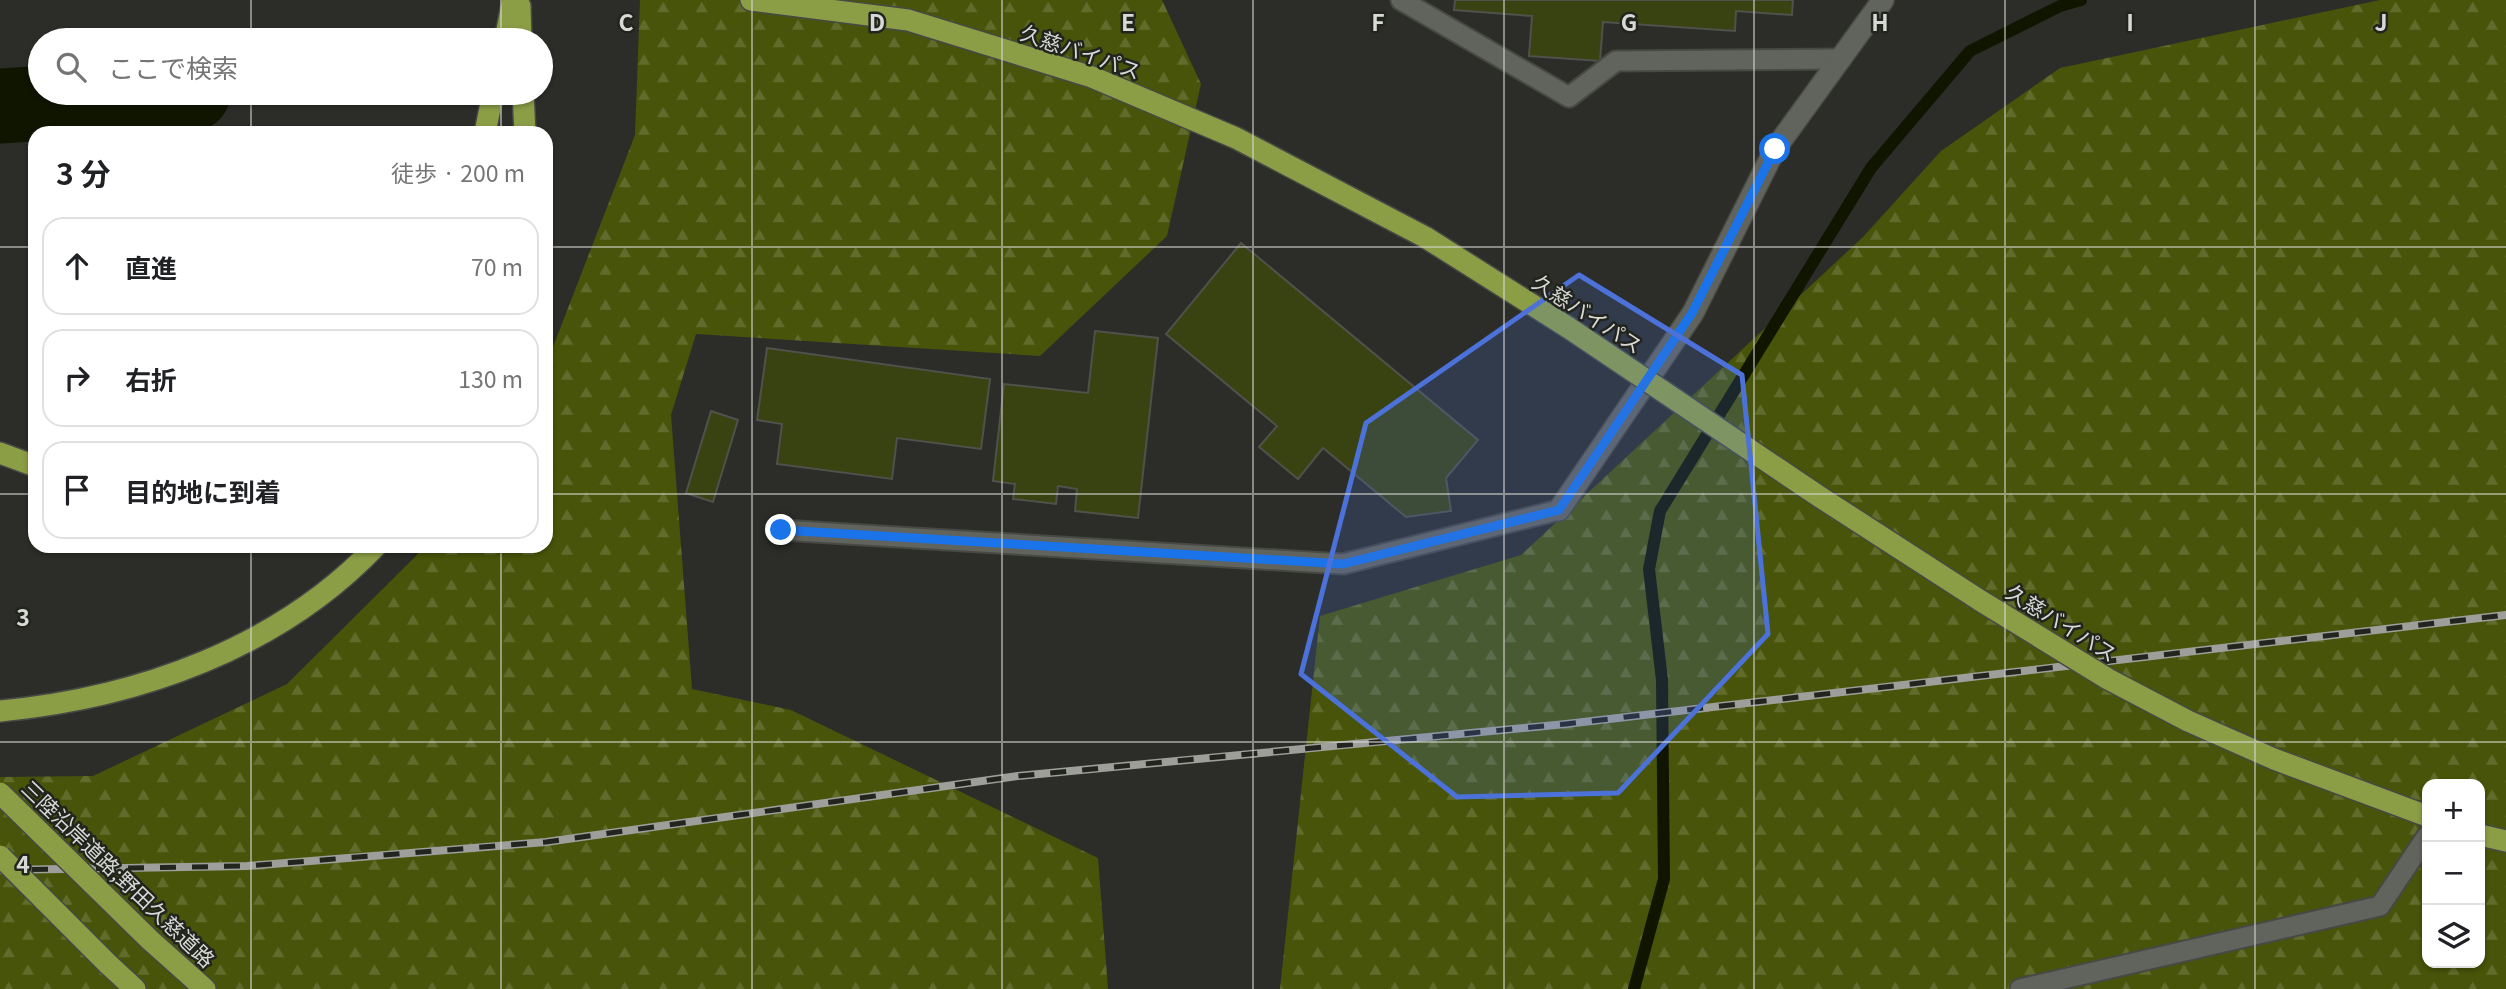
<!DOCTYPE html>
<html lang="ja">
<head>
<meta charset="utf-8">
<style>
  body { margin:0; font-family:Georgia,"Noto Sans JP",serif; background:#f2f2f2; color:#202124 }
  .controls { position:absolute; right:21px; bottom:21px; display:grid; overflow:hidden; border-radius:14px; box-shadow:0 2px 5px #0004 }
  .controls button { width:63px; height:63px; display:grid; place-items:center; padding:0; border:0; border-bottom:2px solid #e0e0e0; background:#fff; color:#202124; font:35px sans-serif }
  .stop { position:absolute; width:21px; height:21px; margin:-16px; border:5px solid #1a73e8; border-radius:50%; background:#fff }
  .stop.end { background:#1a73e8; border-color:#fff; box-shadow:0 2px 7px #0008 }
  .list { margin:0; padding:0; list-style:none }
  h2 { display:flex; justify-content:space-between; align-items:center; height:91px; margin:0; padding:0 28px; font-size:30px }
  h2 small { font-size:23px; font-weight:400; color:#757577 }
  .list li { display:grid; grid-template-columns:46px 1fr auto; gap:21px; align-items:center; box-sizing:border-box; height:98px; margin:0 14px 14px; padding:0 14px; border:2px solid #e0e0e0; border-radius:21px }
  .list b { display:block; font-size:26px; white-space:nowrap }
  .list em { font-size:23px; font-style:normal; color:#757577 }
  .icon { flex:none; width:38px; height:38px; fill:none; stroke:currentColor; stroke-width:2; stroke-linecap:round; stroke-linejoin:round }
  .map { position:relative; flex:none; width:2506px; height:989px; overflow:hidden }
  .search { position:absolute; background:#fff; box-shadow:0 2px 5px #0004; left:28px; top:28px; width:525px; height:77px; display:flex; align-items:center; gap:18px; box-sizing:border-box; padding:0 24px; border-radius:38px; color:#757577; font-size:26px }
  .panel { position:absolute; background:#fff; box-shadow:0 2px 5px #0004; left:28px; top:126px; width:525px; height:427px; border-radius:21px }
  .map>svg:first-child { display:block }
  .forest { fill:url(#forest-firs); fill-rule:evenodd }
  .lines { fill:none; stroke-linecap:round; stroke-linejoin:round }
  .stream { stroke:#101500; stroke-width:12 }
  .river { stroke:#101500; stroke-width:75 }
  .building { fill:#394312; stroke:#50514b; stroke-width:2 }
  .lane-casing { stroke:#474944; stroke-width:23 }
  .street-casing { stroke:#474944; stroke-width:24 }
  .highway-casing { stroke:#474944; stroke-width:24 }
  .lane { stroke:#61635d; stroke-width:19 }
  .street { stroke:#61635d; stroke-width:21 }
  .highway { stroke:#8b9e46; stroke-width:21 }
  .rail-casing { stroke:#9e9f9b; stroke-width:8 }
  .rail { stroke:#22241e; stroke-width:5; stroke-dasharray:16; stroke-linecap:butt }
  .highway-bridge-casing { stroke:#474944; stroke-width:24; stroke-linecap:butt }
  .highway-bridge { stroke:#8b9e46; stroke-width:21 }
  .route { stroke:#1a73e8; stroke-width:9 }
  .marked { fill:#4c71d8; fill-opacity:0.2; stroke:#4c71d8; stroke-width:5; stroke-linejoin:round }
  .grid { fill:none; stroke:#d8d9d6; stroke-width:2; stroke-opacity:0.55 }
  .labels { text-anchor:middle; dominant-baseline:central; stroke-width:5; stroke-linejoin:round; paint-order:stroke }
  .street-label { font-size:21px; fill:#d8d9d6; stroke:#22241e }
  .grid-label { font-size:23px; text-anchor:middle; font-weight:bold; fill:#d8d9d6; stroke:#22241e; stroke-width:5; stroke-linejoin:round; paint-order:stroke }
</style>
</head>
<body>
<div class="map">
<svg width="2506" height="989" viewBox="0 0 2506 989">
  <defs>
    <pattern id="forest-firs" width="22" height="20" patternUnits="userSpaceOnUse" patternTransform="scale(1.75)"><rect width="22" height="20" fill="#475409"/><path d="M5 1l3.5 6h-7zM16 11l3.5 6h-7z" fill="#616c2c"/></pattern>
  </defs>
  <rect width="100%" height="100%" fill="#2c2d28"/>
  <g class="forest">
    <path d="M640,0H1162L1201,84L1167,236L1040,356L696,334L671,415L692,689L791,710L1098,858L1108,989H0V777L93,776L287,684L426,546H546V365L635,135Z"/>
    <path d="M2380,0H2506V989H1280L1320,616L1521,555L1863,237L1941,151L2060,68ZM2427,784H2480V963H2427Z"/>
  </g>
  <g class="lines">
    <path class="stream" d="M1634,989L1664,879L1662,680L1649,569L1660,511L1871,168L1970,51L2060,6L2081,0"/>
    <path class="river" d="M0,106L193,93"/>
  </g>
  <g class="building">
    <path d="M1455,0H1793L1792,15L1736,11L1735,31L1603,22L1600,61L1529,56L1532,16L1454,10Z"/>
    <path d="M1241,243L1478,440L1446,478L1451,511L1406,517L1323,448L1298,479L1259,447L1277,426L1166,334Z"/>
    <path d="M1095,331L1158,338L1138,518L1075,511L1077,489L1058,486L1056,504L1013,499L1015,484L993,481L1004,384L1088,393Z"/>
    <path d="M767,348L990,379L981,449L897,438L892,479L777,464L782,424L757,420Z"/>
    <path d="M711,411L738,420L713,502L686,493Z"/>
  </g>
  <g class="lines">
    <defs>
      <g id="lane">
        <path d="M1401,0L1569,97L1616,61L1841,59"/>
        <path d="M781,530L1343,564L1559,510"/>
        <path d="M2020,989L2380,906L2427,836"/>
      </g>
      <path id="street" d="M1559,510L1693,313L1775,149L1883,0"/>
      <g id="highway">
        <path d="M751,0L908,20L1092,77L1236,138L1425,237L1569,328"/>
        <path d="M520,6L521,40"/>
        <path d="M505,40L513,0"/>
        <path d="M523,93L525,133"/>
        <path d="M485,133L493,93"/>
        <path d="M0,453L35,466"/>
        <path d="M1820,497L1981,601"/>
        <path d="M0,711C138,698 279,648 376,546"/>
        <path d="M2274,759L2427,816"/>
        <path d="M2480,835L2506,841"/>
        <path d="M150,940L205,989"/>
        <path d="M108,964L135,989"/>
      </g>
    </defs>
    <use href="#lane" class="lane-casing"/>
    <use href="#street" class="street-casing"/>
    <use href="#highway" class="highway-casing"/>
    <use href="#lane" class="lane"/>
    <use href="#street" class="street"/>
    <use href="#highway" class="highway"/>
    <defs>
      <path id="rail" d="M0,870L247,866L546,842L1018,776L1566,724L2506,615"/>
    </defs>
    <use href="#rail" class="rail-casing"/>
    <use href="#rail" class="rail"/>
    <defs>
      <g id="highway-bridge">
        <path d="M1569,328L1820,497"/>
        <path d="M1981,601L2108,679L2188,721L2274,759"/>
        <path d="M0,793L150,940"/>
        <path d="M0,856L108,964"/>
      </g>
    </defs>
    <use href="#highway-bridge" class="highway-bridge-casing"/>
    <use href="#highway-bridge" class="highway-bridge"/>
  </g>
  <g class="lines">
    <path class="route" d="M781,530L1343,564L1559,510L1692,313L1775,149"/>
  </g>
  <path class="marked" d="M1579,275L1742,375L1768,634L1618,793L1457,797L1301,674L1366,423Z"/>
  <path class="grid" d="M251,0V40M501,0V40M752,0V989M1002,0V989M1253,0V989M1504,0V989M1754,0V989M2005,0V989M2255,0V989M251,93V133M501,93V133M0,247H35M546,247H2506M0,494H35M546,494H2506M251,546V989M501,546V989M0,742H2506"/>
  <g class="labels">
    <g class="street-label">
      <text transform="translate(1081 51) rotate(19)">久慈バイパス</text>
      <text transform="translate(1588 313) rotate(33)">久慈バイパス</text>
      <text transform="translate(2062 622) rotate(32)">久慈バイパス</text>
      <text transform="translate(119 873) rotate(44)">三陸沿岸道路;野田久慈道路</text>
    </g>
  </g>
  <g class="grid-label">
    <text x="626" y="31">C</text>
    <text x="877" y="31">D</text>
    <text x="1128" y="31">E</text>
    <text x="1378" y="31">F</text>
    <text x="1629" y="31">G</text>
    <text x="1880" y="31">H</text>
    <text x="2130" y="31">I</text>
    <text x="2381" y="31">J</text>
    <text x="23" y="626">3</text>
    <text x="23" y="873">4</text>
  </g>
</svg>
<div class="controls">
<button>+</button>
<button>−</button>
<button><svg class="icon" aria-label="layers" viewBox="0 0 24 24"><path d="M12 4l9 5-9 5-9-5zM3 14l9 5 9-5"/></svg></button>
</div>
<div class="stop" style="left:1775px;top:149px"></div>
<div class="stop end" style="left:781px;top:530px"></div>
<div class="search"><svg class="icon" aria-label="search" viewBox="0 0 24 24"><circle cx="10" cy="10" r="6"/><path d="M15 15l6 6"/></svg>ここで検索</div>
<section class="panel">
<h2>3 分<small>徒歩 · 200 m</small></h2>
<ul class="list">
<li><svg class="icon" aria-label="ahead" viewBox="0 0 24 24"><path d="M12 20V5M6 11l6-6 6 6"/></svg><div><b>直進</b></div><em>70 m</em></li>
<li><svg class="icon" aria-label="right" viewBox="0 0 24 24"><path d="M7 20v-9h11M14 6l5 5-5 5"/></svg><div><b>右折</b></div><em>130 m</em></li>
<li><svg class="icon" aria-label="arrive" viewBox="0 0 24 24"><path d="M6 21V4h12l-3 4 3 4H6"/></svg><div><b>目的地に到着</b></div></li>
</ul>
</section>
</div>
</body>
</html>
